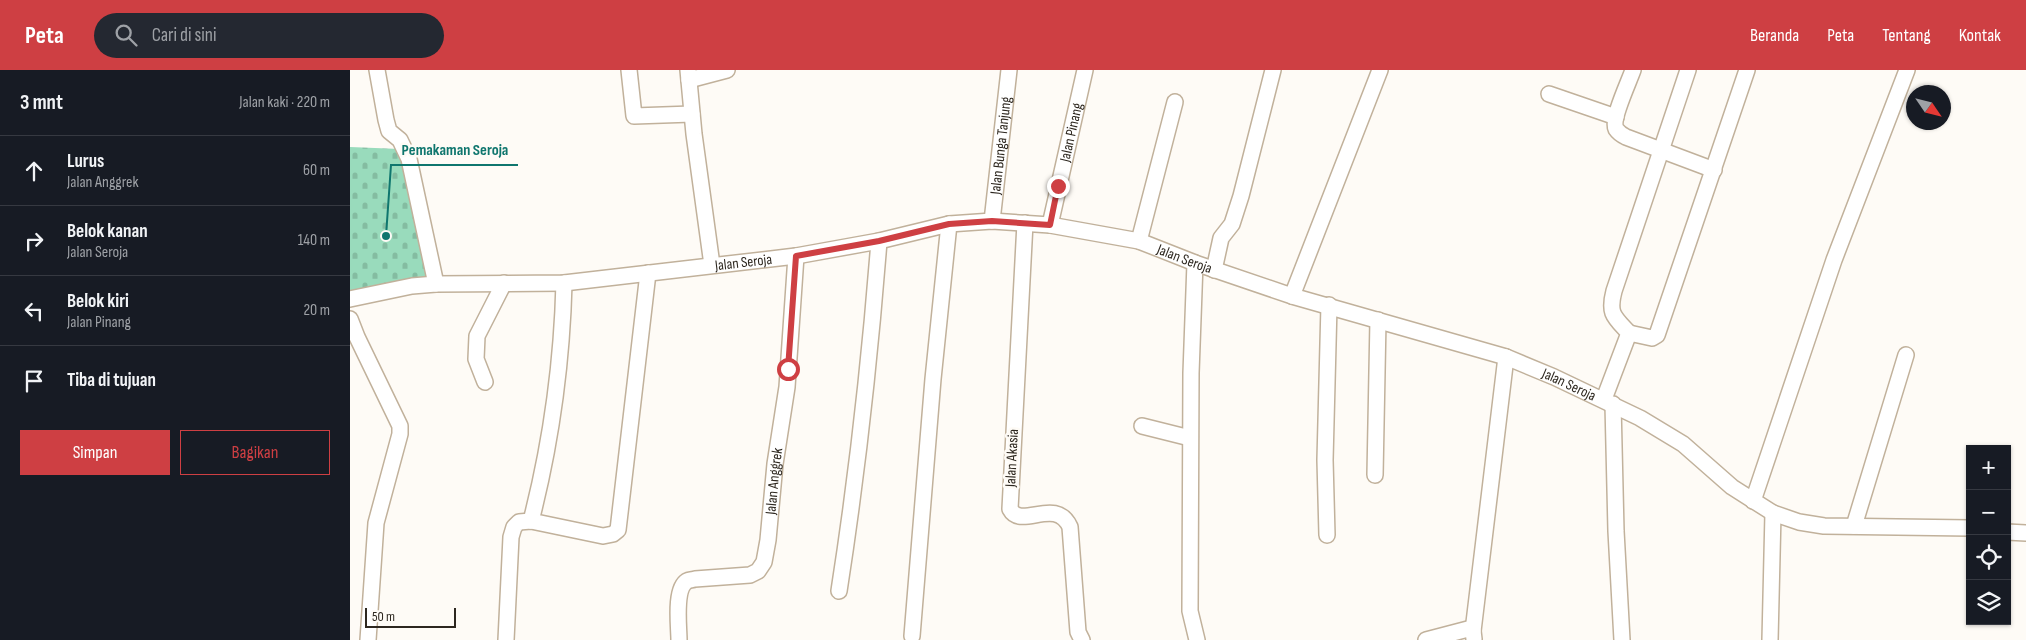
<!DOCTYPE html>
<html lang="id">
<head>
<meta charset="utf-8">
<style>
  body { margin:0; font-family:"Sofia Sans Condensed",sans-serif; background:#242831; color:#f1f3f6 }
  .controls { position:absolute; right:15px; bottom:15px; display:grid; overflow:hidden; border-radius:0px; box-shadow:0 1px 4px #0004 }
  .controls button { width:45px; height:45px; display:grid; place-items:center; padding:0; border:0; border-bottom:1px solid #363941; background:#171b24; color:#f1f3f6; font:25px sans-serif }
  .compass { position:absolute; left:1556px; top:15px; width:45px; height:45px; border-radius:50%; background:#171b24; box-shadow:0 1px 4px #0004; rotate:125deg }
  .scale { position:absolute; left:15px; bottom:12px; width:91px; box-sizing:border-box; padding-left:5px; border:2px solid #2d271f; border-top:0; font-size:14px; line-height:18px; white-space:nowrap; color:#2d271f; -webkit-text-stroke:4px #fefbf6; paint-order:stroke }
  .stop { position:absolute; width:15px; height:15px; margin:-11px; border:4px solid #ce3f43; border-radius:50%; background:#fff }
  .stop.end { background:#ce3f43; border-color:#fff; box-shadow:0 1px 5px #0008 }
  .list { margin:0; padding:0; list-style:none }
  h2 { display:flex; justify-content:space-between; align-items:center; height:65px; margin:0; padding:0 20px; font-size:21px }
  h2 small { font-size:16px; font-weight:400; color:#9ea1a6 }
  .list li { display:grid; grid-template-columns:32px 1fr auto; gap:15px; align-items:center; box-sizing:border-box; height:70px; padding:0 20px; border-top:1px solid #363941 }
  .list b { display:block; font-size:19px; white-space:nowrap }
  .list p { margin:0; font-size:16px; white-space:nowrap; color:#9ea1a6 }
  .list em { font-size:16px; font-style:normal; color:#9ea1a6 }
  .actions { display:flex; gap:10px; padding:15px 20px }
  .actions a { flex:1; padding:11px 0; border:1px solid #ce3f43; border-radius:0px; text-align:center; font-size:18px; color:#ce3f43 }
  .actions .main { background:#ce3f43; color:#fff }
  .icon { flex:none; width:28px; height:28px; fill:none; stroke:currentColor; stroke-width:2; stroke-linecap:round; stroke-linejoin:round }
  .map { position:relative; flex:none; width:1676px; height:570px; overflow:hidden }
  header { display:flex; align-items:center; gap:30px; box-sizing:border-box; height:70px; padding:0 25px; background:#ce3f43; color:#fff }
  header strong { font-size:24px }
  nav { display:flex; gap:28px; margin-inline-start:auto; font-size:18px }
  .search { width:350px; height:45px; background:#242831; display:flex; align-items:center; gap:12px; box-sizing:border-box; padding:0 18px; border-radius:28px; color:#9ea1a6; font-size:19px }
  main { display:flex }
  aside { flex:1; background:#171b24 }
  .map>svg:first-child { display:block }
  .cemetery { fill:url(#cemetery-stones) }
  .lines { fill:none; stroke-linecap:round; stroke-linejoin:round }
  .minor-casing { stroke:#c1b19b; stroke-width:18 }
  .minor { stroke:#fff; stroke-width:15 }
  .route { stroke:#ce3f43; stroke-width:6 }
  .labels { text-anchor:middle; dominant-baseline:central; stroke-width:5; stroke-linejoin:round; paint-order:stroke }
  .street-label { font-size:15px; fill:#2d271f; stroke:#fefbf6 }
  .leader { fill:none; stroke:#0f766e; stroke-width:2 }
  .callout-dot { fill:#0f766e; stroke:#fefbf6; stroke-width:2 }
  .callout-label { font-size:16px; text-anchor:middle; font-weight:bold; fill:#0f766e; stroke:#fefbf6; stroke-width:5; stroke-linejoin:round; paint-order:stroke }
</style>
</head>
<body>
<header>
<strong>Peta</strong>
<div class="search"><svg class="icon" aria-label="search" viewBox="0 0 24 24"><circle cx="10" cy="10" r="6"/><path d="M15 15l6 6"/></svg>Cari di sini</div>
<nav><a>Beranda</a><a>Peta</a><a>Tentang</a><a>Kontak</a></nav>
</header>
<main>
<aside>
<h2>3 mnt<small>Jalan kaki · 220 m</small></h2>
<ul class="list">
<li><svg class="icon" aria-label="ahead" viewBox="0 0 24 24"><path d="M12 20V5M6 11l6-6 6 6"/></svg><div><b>Lurus</b><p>Jalan Anggrek</p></div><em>60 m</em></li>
<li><svg class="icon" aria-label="right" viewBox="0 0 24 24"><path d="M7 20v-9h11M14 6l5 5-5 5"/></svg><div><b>Belok kanan</b><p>Jalan Seroja</p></div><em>140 m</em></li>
<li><svg class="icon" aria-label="left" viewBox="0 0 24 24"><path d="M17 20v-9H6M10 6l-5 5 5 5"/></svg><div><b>Belok kiri</b><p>Jalan Pinang</p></div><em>20 m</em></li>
<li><svg class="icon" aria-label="arrive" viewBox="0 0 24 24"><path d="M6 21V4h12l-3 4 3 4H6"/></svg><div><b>Tiba di tujuan</b></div></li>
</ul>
<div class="actions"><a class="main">Simpan</a><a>Bagikan</a></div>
</aside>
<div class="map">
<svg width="1676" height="570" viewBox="0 0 1676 570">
  <defs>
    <pattern id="cemetery-stones" width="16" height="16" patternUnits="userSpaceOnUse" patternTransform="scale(1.25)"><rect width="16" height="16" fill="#99dbbc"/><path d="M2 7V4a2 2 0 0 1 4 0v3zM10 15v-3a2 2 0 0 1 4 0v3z" fill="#84bca1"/></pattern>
  </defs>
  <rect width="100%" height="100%" fill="#fefbf6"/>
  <path class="cemetery" d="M0,77L50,79L81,211L0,228Z"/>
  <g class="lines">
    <defs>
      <g id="minor">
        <path d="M27,0L36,50L39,61L50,70L59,89L86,214"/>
        <path d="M279,0L284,46L342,44"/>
        <path d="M338,0L344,64L362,195"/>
        <path d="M1283,0C1279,12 1261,49 1266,59C1268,62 1272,65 1276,67L1364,100"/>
        <path d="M339,10L377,0"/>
        <path d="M1199,24L1266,47"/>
        <path id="s1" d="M642,151L659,0"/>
        <path d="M675,153L660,439C671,460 706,426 720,457L728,562L732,570"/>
        <path id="s2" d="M700,155L735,0"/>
        <path d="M789,171L825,32"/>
        <path d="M845,193L841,303L840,541L847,570"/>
        <path d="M864,200L871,168L882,154L891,126L923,0"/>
        <path d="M942,226L1030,0"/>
        <path id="s3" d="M0,229L62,216L86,214L214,213L446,186L529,171L599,154L642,151L700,155L789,171L845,193L942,226L1156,287L1204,307L1290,348L1333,374L1382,417L1423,443L1449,452L1474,456L1620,458"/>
        <path d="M0,249L7,267L50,356V364L26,453L18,570"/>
        <path d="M1279,263L1302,268L1307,265L1397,0"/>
        <path d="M135,312L126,289L127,266L154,213"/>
        <path d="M1254,329L1279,263C1264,247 1258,244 1264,221L1338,0"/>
        <path d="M1263,334L1266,461L1272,570"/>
        <path d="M792,356L840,368"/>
        <path d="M1025,405L1028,250"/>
        <path d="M1403,431L1484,190L1557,0"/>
        <path d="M181,451C201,373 212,294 214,213"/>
        <path d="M1504,456L1556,285"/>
        <path d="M1657,462L1676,463"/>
        <path d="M977,465L975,390L979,235"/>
        <path d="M489,521C507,405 520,288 529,171"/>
        <path d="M1123,561L1156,287"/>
        <path d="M562,566L583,309L599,154"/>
        <path d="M156,570L161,467L164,457L169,452L181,451L253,466L263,464L268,460L298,203"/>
        <path id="s4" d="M329,570C329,557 324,519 337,511C339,510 342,510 345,509L400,505L408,501L414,492L418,470L425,394L437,317L446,186"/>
        <path d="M1076,570L1118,559L1123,561L1124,569"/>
        <path d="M1420,570L1423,443"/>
      </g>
    </defs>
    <use href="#minor" class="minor-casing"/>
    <use href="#minor" class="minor"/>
  </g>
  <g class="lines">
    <path class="route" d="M438,299L446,186L529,171L599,154L642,151L700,155L708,116"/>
  </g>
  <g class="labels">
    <g class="street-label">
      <text stroke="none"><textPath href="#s2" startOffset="95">Jalan Pinang</textPath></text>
      <text stroke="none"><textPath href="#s1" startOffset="76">Jalan Bunga Tanjung</textPath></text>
      <text stroke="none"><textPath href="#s3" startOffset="846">Jalan Seroja</textPath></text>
      <text stroke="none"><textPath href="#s3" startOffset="396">Jalan Seroja</textPath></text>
      <text stroke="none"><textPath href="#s3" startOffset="1251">Jalan Seroja</textPath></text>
      <text transform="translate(662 388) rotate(-87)">Jalan Akasia</text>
      <text stroke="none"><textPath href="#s4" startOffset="226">Jalan Anggrek</textPath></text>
    </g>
  </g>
  <path class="leader" d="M36 166L41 95H168"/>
  <circle class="callout-dot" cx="36" cy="166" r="5"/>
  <g class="callout-label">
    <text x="105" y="85">Pemakaman Seroja</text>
  </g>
</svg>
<div class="controls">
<button>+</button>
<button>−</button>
<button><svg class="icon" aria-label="locate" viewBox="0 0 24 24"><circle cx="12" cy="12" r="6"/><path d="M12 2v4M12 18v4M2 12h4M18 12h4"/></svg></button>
<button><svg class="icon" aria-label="layers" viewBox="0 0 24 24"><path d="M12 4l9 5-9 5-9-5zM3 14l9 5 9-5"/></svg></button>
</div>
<svg class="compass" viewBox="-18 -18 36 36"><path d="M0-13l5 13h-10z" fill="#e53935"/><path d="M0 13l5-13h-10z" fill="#9ea1a6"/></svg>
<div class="scale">50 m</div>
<div class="stop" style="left:438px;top:299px"></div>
<div class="stop end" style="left:708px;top:116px"></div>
</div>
</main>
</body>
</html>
